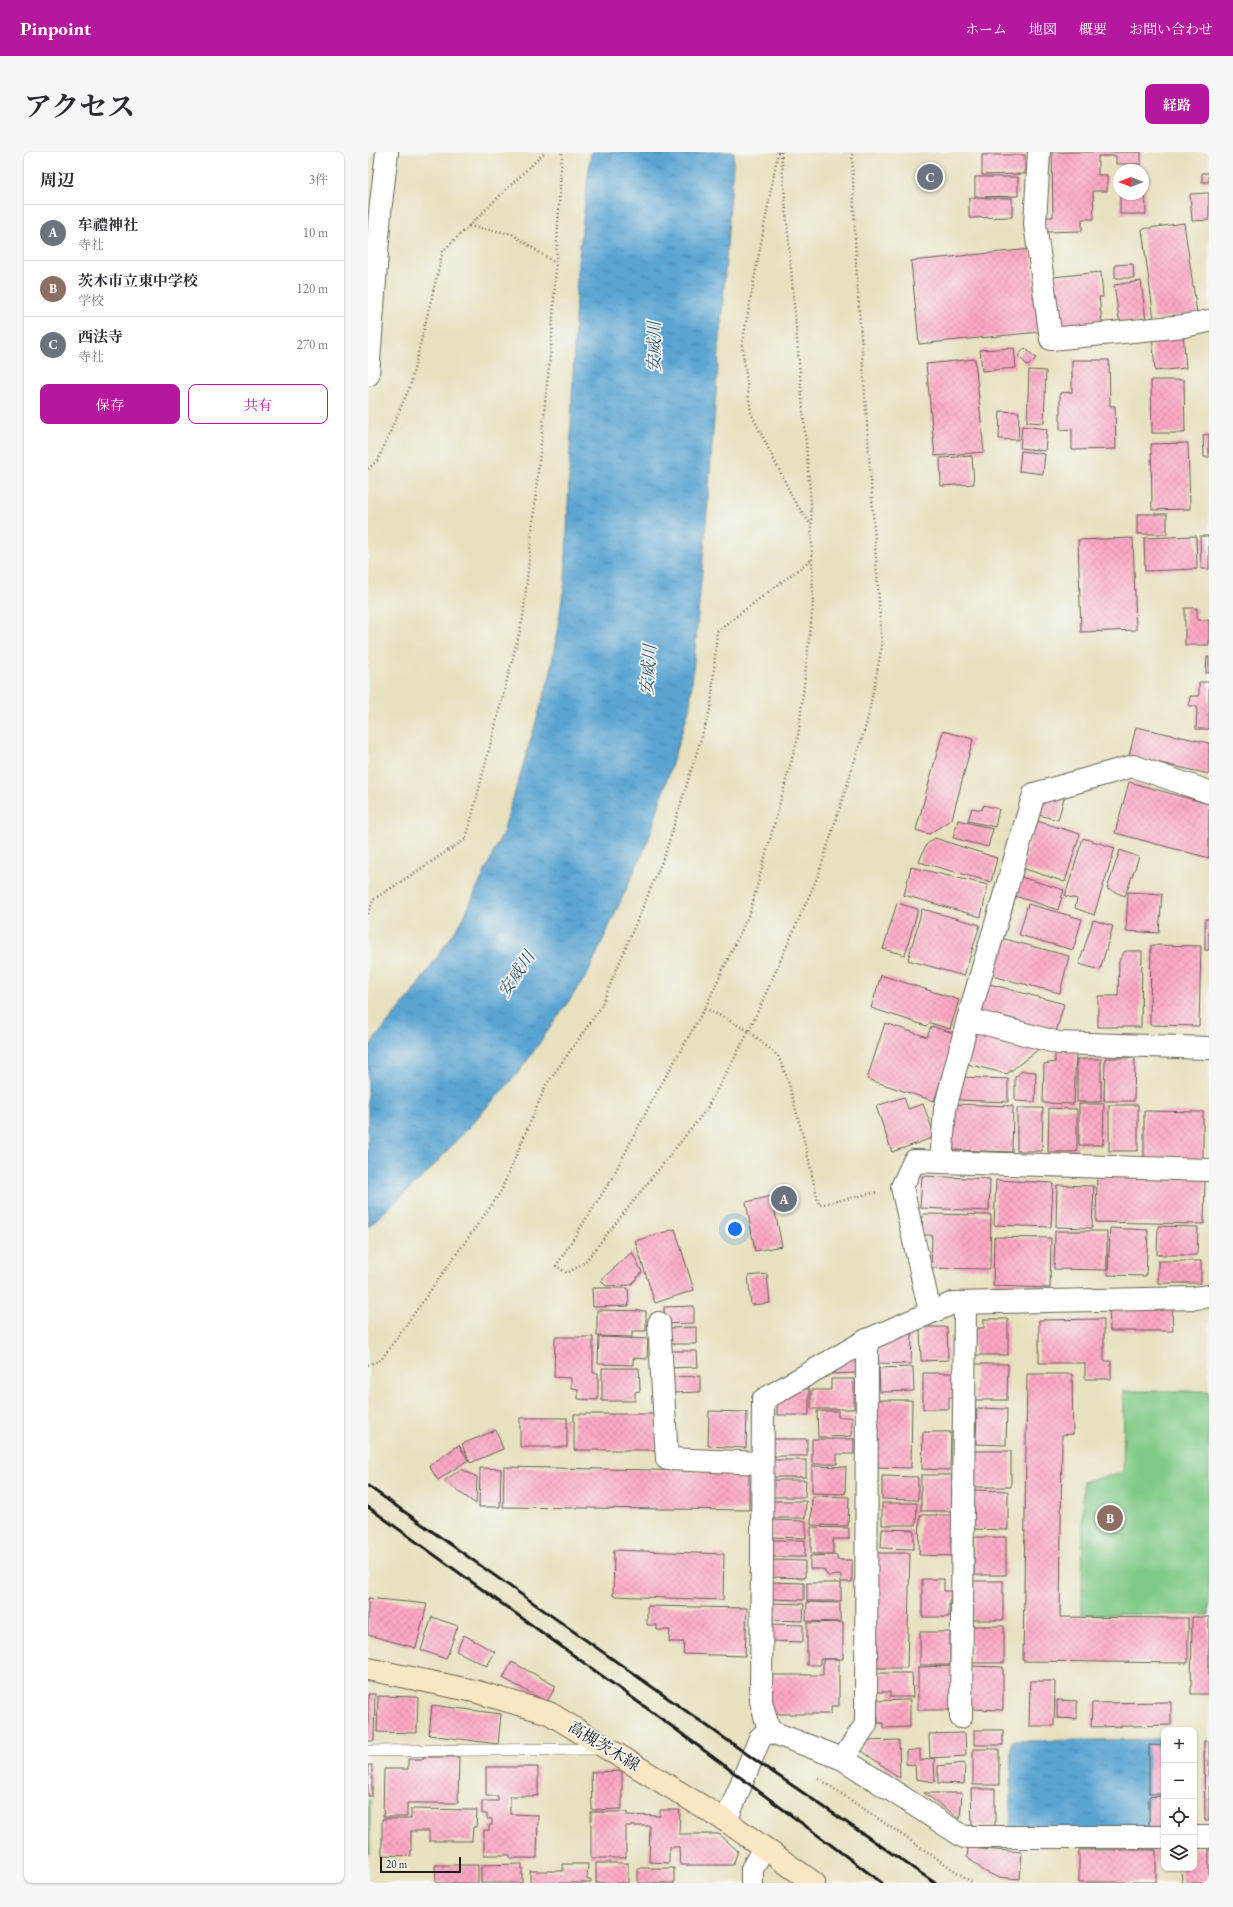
<!DOCTYPE html>
<html lang="ja">
<head>
<meta charset="utf-8">
<style>
  body { margin:0; font-family:"EB Garamond","Noto Serif JP",serif; background:#f7f7f7; color:#2b2b33 }
  .controls { position:absolute; right:12px; bottom:12px; display:grid; overflow:hidden; border-radius:8px; box-shadow:0 1px 3px #0004 }
  .controls button { width:36px; height:36px; display:grid; place-items:center; padding:0; border:0; border-bottom:1px solid #e1e1e2; background:#fff; color:#2b2b33; font:20px sans-serif }
  .compass { position:absolute; left:745px; top:12px; width:36px; height:36px; border-radius:50%; background:#fff; box-shadow:0 1px 3px #0004; rotate:270deg }
  .scale { position:absolute; left:12px; bottom:10px; width:81px; box-sizing:border-box; padding-left:4px; border:2px solid #1c1c1c; border-top:0; font-size:11px; line-height:14px; white-space:nowrap; color:#1c1c1c; -webkit-text-stroke:3px #f6f6f2; paint-order:stroke }
  .you { position:absolute; left:367px; top:1077px; width:14px; height:14px; margin:-10px; border:3px solid #fff; border-radius:50%; background:#1a73e8; box-shadow:0 0 0 6px #1a73e833 }
  .badge { display:grid; place-items:center; width:26px; height:26px; border-radius:50%; background:#b5179e; color:#fff; font-size:13px; font-weight:700 }
  .pin { position:absolute; translate:-50% -50%; border:2px solid #fff; box-shadow:0 1px 4px #0006 }
  .list { margin:0; padding:0; list-style:none }
  h2 { display:flex; justify-content:space-between; align-items:center; height:52px; margin:0; padding:0 16px; font-size:17px }
  h2 small { font-size:13px; font-weight:400; color:#7c7c81 }
  .list li { display:grid; grid-template-columns:26px 1fr auto; gap:12px; align-items:center; box-sizing:border-box; height:56px; padding:0 16px; border-top:1px solid #e1e1e2 }
  .list b { display:block; font-size:15px; white-space:nowrap }
  .list p { margin:0; font-size:13px; white-space:nowrap; color:#7c7c81 }
  .list em { font-size:13px; font-style:normal; color:#7c7c81 }
  .actions { display:flex; gap:8px; padding:12px 16px }
  .actions a { flex:1; padding:9px 0; border:1px solid #b5179e; border-radius:8px; text-align:center; font-size:14px; color:#b5179e }
  .actions .main { background:#b5179e; color:#fff }
  .icon { flex:none; width:22px; height:22px; fill:none; stroke:currentColor; stroke-width:2; stroke-linecap:round; stroke-linejoin:round }
  .map { position:relative; flex:none; width:841px; height:1731px; overflow:hidden; border-radius:8px }
  header { display:flex; align-items:center; gap:24px; box-sizing:border-box; height:56px; padding:0 20px; background:#b5179e; color:#fff }
  header strong { font-size:19px }
  nav { display:flex; gap:22px; margin-inline-start:auto; font-size:14px }
  .intro { display:flex; align-items:center; justify-content:space-between; box-sizing:border-box; height:96px; padding:0 24px }
  h1 { margin:0; font-size:28px }
  .button { padding:10px 18px; border-radius:8px; background:#b5179e; color:#fff; font-size:14px; font-weight:700 }
  main { display:flex; gap:24px; padding:0 24px }
  aside { flex:1; background:#fff; border-radius:8px; box-shadow:0 1px 3px #0004 }
  .map>svg:first-child { display:block }
  .park { fill:url(#park-crowns); stroke:#4e7352 }
  .pitch { fill:#80ca87; stroke:#4e7352 }
  .water { fill:url(#water-ripples); stroke:#3b6077 }
  .building { fill:url(#building-cross-hatch) }
  .lines { fill:none; stroke-linecap:round; stroke-linejoin:round }
  .lane-casing { stroke:#636155; stroke-width:12 }
  .street-casing { stroke:#636155; stroke-width:24 }
  .secondary-casing { stroke:#636155; stroke-width:24 }
  .path { stroke:#636155; stroke-width:2.5; stroke-dasharray:1 3; stroke-linecap:butt }
  .lane { stroke:#fff; stroke-width:11 }
  .street { stroke:#fff; stroke-width:22 }
  .secondary { stroke:#fbe6c3; stroke-width:22 }
  .rail { stroke:#1c1c1c; stroke-width:3 }
  .labels { text-anchor:middle; dominant-baseline:central; stroke-width:3.5; stroke-linejoin:round; paint-order:stroke }
  .street-label { font-size:16px; fill:#1c1c1c; stroke:#f6f6f2 }
  .water-label { font-size:17px; font-style:italic; fill:#38596e; stroke:#f6f6f2 }
</style>
</head>
<body>
<header>
<strong>Pinpoint</strong>
<nav><a>ホーム</a><a>地図</a><a>概要</a><a>お問い合わせ</a></nav>
</header>
<div class="intro"><h1>アクセス</h1><a class="button">経路</a></div>
<main>
<aside>
<h2>周辺<small>3件</small></h2>
<ul class="list">
<li><span class="badge" style="background:#6b7280">A</span><div><b>牟禮神社</b><p>寺社</p></div><em>10 m</em></li>
<li><span class="badge" style="background:#8d6e63">B</span><div><b>茨木市立東中学校</b><p>学校</p></div><em>120 m</em></li>
<li><span class="badge" style="background:#6b7280">C</span><div><b>西法寺</b><p>寺社</p></div><em>270 m</em></li>
</ul>
<div class="actions"><a class="main">保存</a><a>共有</a></div>
</aside>
<div class="map">
<svg width="841" height="1731" viewBox="0 0 841 1731">
  <defs>
    <pattern id="park-crowns" width="20" height="18" patternUnits="userSpaceOnUse"><rect width="20" height="18" fill="#80ca87"/><path d="M2 6a3 3 0 1 1 6 0M12 15a3 3 0 1 1 6 0" fill="none" stroke="#6ead74"/></pattern>
    <pattern id="water-ripples" width="26" height="14" patternUnits="userSpaceOnUse"><rect width="26" height="14" fill="#5aa4d2"/><path d="M2 4q2-2 4 0t4 0M15 11q2-2 4 0t4 0" fill="none" stroke="#4a85aa"/></pattern>
    <pattern id="building-cross-hatch" width="8" height="8" patternUnits="userSpaceOnUse"><rect width="8" height="8" fill="#fca7c4"/><path d="M0 0l8 8M0 8l8-8" fill="none" stroke="#d78fa8"/></pattern>
  </defs>
  <rect width="100%" height="100%" fill="#f6f6f2"/>
  <filter id="ink" filterUnits="userSpaceOnUse"><feTurbulence type="fractalNoise" baseFrequency=".025" numOctaves="2"/><feDisplacementMap in="SourceGraphic" scale="8" xChannelSelector="R" yChannelSelector="G"/><feConvolveMatrix kernelMatrix="1 2 1 2 8 2 1 2 1" color-interpolation-filters="sRGB"/></filter>
  <filter id="wash" filterUnits="userSpaceOnUse"><feTurbulence type="fractalNoise" baseFrequency=".012" numOctaves="4" result="noise"/><feDisplacementMap in="SourceGraphic" scale="16" xChannelSelector="R" yChannelSelector="G"/><feGaussianBlur stdDeviation="0.9" result="paint"/><feColorMatrix in="noise" values="0 0 0 0 0 0 0 0 0 0 0 0 0 0 0 0 0 1.4 0 .05"/><feComposite in="paint" operator="in"/></filter>
  <g filter="url(#wash)">
    <rect width="100%" height="100%" fill="#e7e1bf"/>
    <rect class="park" x="0" y="1648" width="2" height="54"/>
    <path class="pitch" d="M756,1239H841V1463L714,1462L715,1330L755,1320Z"/>
    <g class="water">
      <path d="M223,0H366L339,361L322,554L280,689L219,823L151,920L59,1021L0,1075V895L43,843L94,769L135,680L182,523L197,429L209,119Z"/>
      <path d="M796,1587V1678L642,1679L644,1589Z"/>
    </g>
    <g id="blocks">
      <g class="building">
        <path d="M684,0H773V12H748V4H730V23H739V39H725L726,67H714V79L678,80L677,65H685Z"/>
        <path d="M614,3H657V22L614,23Z"/>
        <rect x="834" y="21" width="7" height="9"/>
        <path d="M607,25H650V44L607,45Z"/>
        <path d="M775,31H777L778,62H752V42H775Z"/>
        <path d="M841,41V68L824,69L822,42Z"/>
        <path d="M601,46H644V65L601,66Z"/>
        <path d="M816,71L829,161L786,167L774,77Z"/>
        <path d="M663,97L671,180L551,192L543,109Z"/>
        <path d="M765,112L766,126H747V113Z"/>
        <path d="M733,120L735,145H731L735,177L691,182L685,125Z"/>
        <path d="M773,129L778,169L752,173L746,133Z"/>
        <path d="M815,180L818,216L787,219L784,182Z"/>
        <path d="M646,196L648,216L614,219L612,198Z"/>
        <path d="M657,196L668,206L660,214L650,204Z"/>
        <path d="M607,207L616,300L567,304L558,212Z"/>
        <path d="M704,208H741L742,254H747L748,297L704,298V277L692,278V241L704,240Z"/>
        <path d="M661,218L678,219L676,271L659,270Z"/>
        <path d="M783,228H816L817,281H784Z"/>
        <path d="M632,259L651,260L650,288L631,287Z"/>
        <path d="M654,274L679,277L677,299L652,296Z"/>
        <path d="M841,282V305H836L835,283Z"/>
        <path d="M820,291L822,357L784,358L783,292Z"/>
        <path d="M653,299L677,302L675,322L651,319Z"/>
        <path d="M604,304L606,332L573,334L572,306Z"/>
        <rect x="769" y="362" width="30" height="20"/>
        <path d="M828,384L829,417L777,419L776,386Z"/>
        <path d="M832,384H841V417H833Z"/>
        <path d="M765,386L768,478L713,480L710,388Z"/>
        <path d="M817,456H829V468H841V493H817Z"/>
        <path d="M839,505H841V521H838Z"/>
        <path d="M831,530H841V577H828L829,554H821L822,544H831Z"/>
        <path d="M768,575L841,591V622L761,604Z"/>
        <path d="M575,579L605,587L584,667L561,682L548,678Z"/>
        <path d="M761,630L841,652V706L747,681Z"/>
        <path d="M698,639L690,668L667,662L671,648Z"/>
        <path d="M616,653L631,657L627,675L600,669L604,656L614,658Z"/>
        <path d="M590,668L625,677L620,695L585,686Z"/>
        <path d="M669,669L712,682L697,730L654,716Z"/>
        <path d="M567,686L629,706L623,730L551,710L558,693Z"/>
        <path d="M715,686L747,696L726,763L707,756L709,747L697,744Z"/>
        <path d="M752,698L771,705L757,744L739,737Z"/>
        <path d="M543,715L620,733L613,765L536,743Z"/>
        <path d="M653,725L696,738L690,758L647,744Z"/>
        <path d="M760,740L794,742L791,781L758,779Z"/>
        <path d="M529,751L550,757L537,803L515,797Z"/>
        <path d="M660,752L714,767L705,798L651,783Z"/>
        <path d="M554,757L612,773L596,824L540,808Z"/>
        <rect x="837" y="767" width="4" height="31"/>
        <path d="M725,768L745,774L732,818L711,812Z"/>
        <path d="M629,785L701,804L692,841L620,823Z"/>
        <path d="M783,793L833,794L831,874L782,873Z"/>
        <path d="M757,799H774L773,875H730V844H750L751,809Z"/>
        <path d="M513,823L591,848L582,877L562,871L559,874L503,856Z"/>
        <path d="M618,831L696,852L687,884L609,863Z"/>
        <path d="M517,871L559,885L563,874L588,882L566,949L499,927Z"/>
        <path d="M606,874L676,893L639,922L596,911Z"/>
        <path d="M687,899L708,900L706,952L675,951L676,912L687,910Z"/>
        <path d="M737,906H767L766,949H736Z"/>
        <rect x="709" y="907" width="24" height="43"/>
        <path d="M654,919L668,920L667,950L647,949V925Z"/>
        <path d="M592,925L640,927V950L591,948Z"/>
        <path d="M536,945L540,957L555,952L567,985L524,1000L508,954Z"/>
        <path d="M584,952L645,954L644,1000L583,998Z"/>
        <path d="M711,952H736L735,993H711Z"/>
        <rect x="741" y="953" width="29" height="46"/>
        <path d="M649,956H675L674,999H649Z"/>
        <path d="M681,956L709,957V1000H680Z"/>
        <path d="M776,959L835,960V1007L776,1006Z"/>
        <path d="M554,1024L622,1027L621,1059L552,1056Z"/>
        <path d="M729,1024L837,1026L836,1072L728,1070Z"/>
        <path d="M628,1028L685,1031L683,1075L626,1073Z"/>
        <path d="M689,1033L726,1034L724,1076L688,1075Z"/>
        <path d="M404,1044L414,1094L387,1099L378,1050Z"/>
        <path d="M555,1062L623,1063L622,1117L563,1116L564,1083H554Z"/>
        <path d="M790,1074L830,1075L829,1103H789Z"/>
        <path d="M742,1076L780,1078L778,1124L740,1123Z"/>
        <path d="M307,1077L326,1138L287,1151L267,1089Z"/>
        <path d="M687,1079H739V1118L686,1117Z"/>
        <path d="M626,1085L683,1086L682,1136L625,1134Z"/>
        <path d="M264,1100L274,1120L263,1133L238,1134L233,1128Z"/>
        <rect x="790" y="1109" width="43" height="22"/>
        <path d="M399,1122L402,1151L383,1153L380,1124Z"/>
        <path d="M224,1136H260L261,1154L225,1155Z"/>
        <path d="M804,1152L805,1179H742L741,1153Z"/>
        <path d="M326,1154V1171L297,1172L296,1155Z"/>
        <path d="M229,1158L278,1159V1179H264V1185L229,1184Z"/>
        <path d="M616,1167H640V1203H606V1176H616Z"/>
        <path d="M736,1167V1209H743V1227H717V1211H671V1168Z"/>
        <path d="M328,1175V1192H299L298,1176Z"/>
        <path d="M552,1175H579L580,1208L553,1209Z"/>
        <path d="M521,1181L544,1182L543,1212L508,1211V1195Z"/>
        <path d="M187,1185H225V1221H230V1248L210,1247V1237L203,1236V1226L186,1225Z"/>
        <path d="M231,1185L280,1187L279,1207L265,1206V1213L230,1212Z"/>
        <path d="M300,1199H329L330,1215L300,1216Z"/>
        <path d="M488,1204L489,1221L461,1222Z"/>
        <path d="M607,1212H640L639,1248H607Z"/>
        <path d="M545,1215L546,1239L512,1240L511,1216Z"/>
        <path d="M234,1216H271L272,1239L267,1240V1249H234Z"/>
        <path d="M555,1221H586V1245H581V1257H555Z"/>
        <path d="M659,1222H704L705,1282L694,1283L692,1465L820,1466V1511L655,1509Z"/>
        <path d="M332,1224V1240L303,1241L302,1225Z"/>
        <path d="M463,1227H486V1257H443V1238H463Z"/>
        <path d="M429,1237H441V1263H409V1251Z"/>
        <path d="M507,1248H544L543,1316L506,1315Z"/>
        <path d="M609,1256L639,1257L638,1293L608,1292Z"/>
        <path d="M341,1259L379,1260L378,1296L340,1294Z"/>
        <path d="M449,1259H470V1265H484V1284L450,1285Z"/>
        <path d="M206,1262H289L288,1298H206Z"/>
        <rect x="152" y="1266" width="47" height="29"/>
        <path d="M128,1278L135,1297L102,1311L94,1292Z"/>
        <path d="M555,1280H583L582,1318L554,1317Z"/>
        <rect x="405" y="1287" width="34" height="17"/>
        <path d="M444,1287H486V1302H469V1312H444Z"/>
        <path d="M91,1293L100,1308L70,1328L61,1314Z"/>
        <path d="M606,1299H643V1335H605Z"/>
        <rect x="404" y="1308" width="34" height="17"/>
        <path d="M444,1314L478,1315L477,1342L444,1341Z"/>
        <path d="M136,1315L381,1320V1358L135,1355Z"/>
        <path d="M112,1316L133,1317L132,1355H111Z"/>
        <path d="M93,1317L109,1325L108,1352L76,1329Z"/>
        <rect x="553" y="1323" width="31" height="36"/>
        <path d="M514,1324L550,1325V1348L514,1347Z"/>
        <path d="M404,1328H438L437,1345H403Z"/>
        <path d="M606,1338L640,1339V1378L605,1377Z"/>
        <path d="M444,1344L481,1345L480,1374L443,1373Z"/>
        <path d="M404,1349H438L437,1366H403Z"/>
        <path d="M514,1351H549L548,1373H514Z"/>
        <path d="M552,1363H584V1404L551,1403Z"/>
        <path d="M404,1368L438,1369V1386L404,1385Z"/>
        <path d="M443,1375L481,1376V1387H465V1402H443Z"/>
        <path d="M514,1377L546,1378V1397L513,1396Z"/>
        <rect x="606" y="1385" width="32" height="38"/>
        <rect x="403" y="1388" width="34" height="17"/>
        <path d="M246,1398L356,1402L355,1448L245,1444Z"/>
        <path d="M504,1401H542L539,1516H503Z"/>
        <path d="M469,1403V1408H484V1430H473V1423L460,1424L455,1417H442V1404Z"/>
        <path d="M403,1408L437,1409V1426L403,1425Z"/>
        <path d="M554,1427H576V1439H589V1448H581V1465H554Z"/>
        <rect x="605" y="1429" width="30" height="39"/>
        <path d="M402,1430L436,1431V1448L402,1447Z"/>
        <rect x="439" y="1431" width="34" height="18"/>
        <path d="M0,1446L59,1452L48,1496L0,1483Z"/>
        <path d="M439,1450L472,1451V1470L438,1469Z"/>
        <path d="M402,1451L436,1452L435,1469L401,1468Z"/>
        <path d="M279,1454L379,1456L377,1504L315,1502L316,1490H301L302,1478H289V1473H279Z"/>
        <path d="M64,1465L90,1474L78,1507L53,1498Z"/>
        <path d="M824,1465H841V1542H823Z"/>
        <path d="M475,1470V1507H452V1513H439V1471Z"/>
        <path d="M401,1472L435,1473V1490L401,1489Z"/>
        <rect x="603" y="1474" width="33" height="37"/>
        <rect x="552" y="1480" width="30" height="33"/>
        <path d="M96,1483L127,1500L119,1514L88,1499Z"/>
        <path d="M455,1507H471V1554H463V1562H399V1523H455Z"/>
        <path d="M144,1510L188,1534L179,1550L135,1526Z"/>
        <path d="M583,1514V1558H550V1515Z"/>
        <path d="M603,1514L635,1515V1558L602,1557Z"/>
        <path d="M505,1521H544L545,1545H522V1540H505Z"/>
        <path d="M662,1529H687L686,1574H661Z"/>
        <path d="M0,1542H7L6,1589H0Z"/>
        <path d="M10,1544L50,1545L49,1581L9,1580Z"/>
        <path d="M542,1548V1575L515,1576V1571H510V1565H505L504,1549Z"/>
        <path d="M689,1548L709,1549V1567L689,1566Z"/>
        <path d="M803,1550V1573L723,1575L724,1551Z"/>
        <path d="M64,1553L133,1562L130,1592L61,1583Z"/>
        <rect x="606" y="1578" width="29" height="15"/>
        <path d="M597,1581L598,1604L562,1606L561,1582Z"/>
        <path d="M531,1588L532,1626L494,1599V1589Z"/>
        <path d="M836,1589H841V1669H837Z"/>
        <path d="M781,1593L796,1594V1642H781Z"/>
        <path d="M552,1597V1609L566,1606L567,1630L548,1627L547,1613L538,1612V1599Z"/>
        <rect x="605" y="1597" width="26" height="36"/>
        <path d="M55,1605H91L90,1651H39V1665H15L16,1617H40V1607H55Z"/>
        <path d="M597,1611L596,1632L570,1631V1614Z"/>
        <rect x="0" y="1613" width="4" height="31"/>
        <path d="M118,1615H170V1644H142V1662L170,1663L169,1706H142V1703H116V1678H121V1673H124V1667H119V1662H114V1649H130V1644H118Z"/>
        <path d="M254,1619V1657L224,1658L223,1620Z"/>
        <path d="M603,1637H627V1674H604Z"/>
        <path d="M556,1641H594L592,1667Z"/>
        <path d="M796,1644V1676L781,1675V1645Z"/>
        <path d="M43,1657L109,1658L108,1675H105L104,1689H61V1679H43V1704L14,1703V1667H43Z"/>
        <path d="M292,1658H312L311,1682H351L370,1699L365,1713H312L311,1695H301V1711L281,1710L282,1674H258V1706H223V1660H259V1663L292,1664Z"/>
        <path d="M600,1696L654,1700L652,1727L629,1725L616,1719L599,1705Z"/>
        <path d="M826,1696H841V1731H814L813,1716H826Z"/>
        <rect x="711" y="1698" width="77" height="32"/>
        <rect x="228" y="1711" width="32" height="20"/>
        <path d="M154,1712V1731H113V1713Z"/>
        <path d="M195,1712H220L219,1728H223V1731H162V1719H195Z"/>
        <path d="M67,1713H110V1731H68Z"/>
        <rect x="270" y="1716" width="36" height="15"/>
      </g>
    </g>
  </g>
  <g filter="url(#ink)">
    <use href="#blocks" fill-opacity="0" stroke="#636155" stroke-width="1"/>
    <g class="lines">
      <defs>
        <path id="lane" d="M0,1599L233,1597"/>
        <g id="street">
          <path d="M671,0L667,72L683,187L816,174L841,169"/>
          <path d="M0,223L12,60L19,0"/>
          <path d="M600,867L691,891L841,896"/>
          <path d="M573,1010L841,1018"/>
          <path d="M562,1160L534,1035L546,1009L573,1010L577,957L600,867L666,642L765,614L841,640"/>
          <path d="M291,1171L299,1307L394,1311"/>
          <path d="M593,1565L597,1151"/>
          <path d="M475,1607L498,1572L499,1188"/>
          <path d="M358,1669L392,1586L401,1579"/>
          <path d="M796,1685H596L475,1607L401,1579L393,1549L395,1248L499,1188L585,1151L827,1146L841,1144"/>
          <path d="M826,1685H841"/>
          <path d="M384,1731V1717L396,1696"/>
        </g>
        <path id="secondary" d="M0,1517L106,1539L181,1561L358,1669L446,1731"/>
      </defs>
      <use href="#lane" class="lane-casing"/>
      <use href="#street" class="street-casing"/>
      <use href="#secondary" class="secondary-casing"/>
      <g class="path">
        <path d="M410,0L374,193L383,261L427,350L443,373"/>
        <path d="M413,0L443,351L445,453L430,585L382,760L337,856L285,947L244,1026L188,1114L199,1121L216,1111L338,958L381,879L450,724L499,570L514,494L488,111L484,0"/>
        <path d="M101,74L144,82L187,111"/>
        <path d="M0,317L10,308L42,234L75,99L177,0"/>
        <path d="M0,762L5,748L98,687L155,466L184,184L194,0"/>
        <path d="M337,856L381,879L410,904L419,925L437,992L451,1053L510,1040"/>
        <path d="M0,1213L13,1208L132,1041L178,933L232,857L297,702L343,555L349,479L444,407"/>
        <path d="M450,1626L605,1731"/>
      </g>
      <use href="#lane" class="lane"/>
      <use href="#street" class="street"/>
      <use href="#secondary" class="secondary"/>
      <g class="rail">
        <path d="M0,1334L393,1612L567,1731"/>
        <path d="M0,1355L302,1573L514,1731"/>
      </g>
    </g>
  </g>
  <g class="labels">
    <g class="street-label">
      <text transform="translate(236 1594) rotate(31)">高槻茨木線</text>
    </g>
    <g class="water-label">
      <text transform="translate(286 195) rotate(-90)">安威川</text>
      <text transform="translate(280 518) rotate(-86)">安威川</text>
      <text transform="translate(148 822) rotate(-56)">安威川</text>
    </g>
  </g>
</svg>
<div class="controls">
<button>+</button>
<button>−</button>
<button><svg class="icon" aria-label="locate" viewBox="0 0 24 24"><circle cx="12" cy="12" r="6"/><path d="M12 2v4M12 18v4M2 12h4M18 12h4"/></svg></button>
<button><svg class="icon" aria-label="layers" viewBox="0 0 24 24"><path d="M12 4l9 5-9 5-9-5zM3 14l9 5 9-5"/></svg></button>
</div>
<svg class="compass" viewBox="-18 -18 36 36"><path d="M0-13l5 13h-10z" fill="#e53935"/><path d="M0 13l5-13h-10z" fill="#7c7c81"/></svg>
<div class="scale">20 m</div>
<div class="you"></div>
<div class="pin badge" style="left:416px;top:1047px;background:#6b7280">A</div>
<div class="pin badge" style="left:742px;top:1366px;background:#8d6e63">B</div>
<div class="pin badge" style="left:562px;top:25px;background:#6b7280">C</div>
</div>
</main>
</body>
</html>
